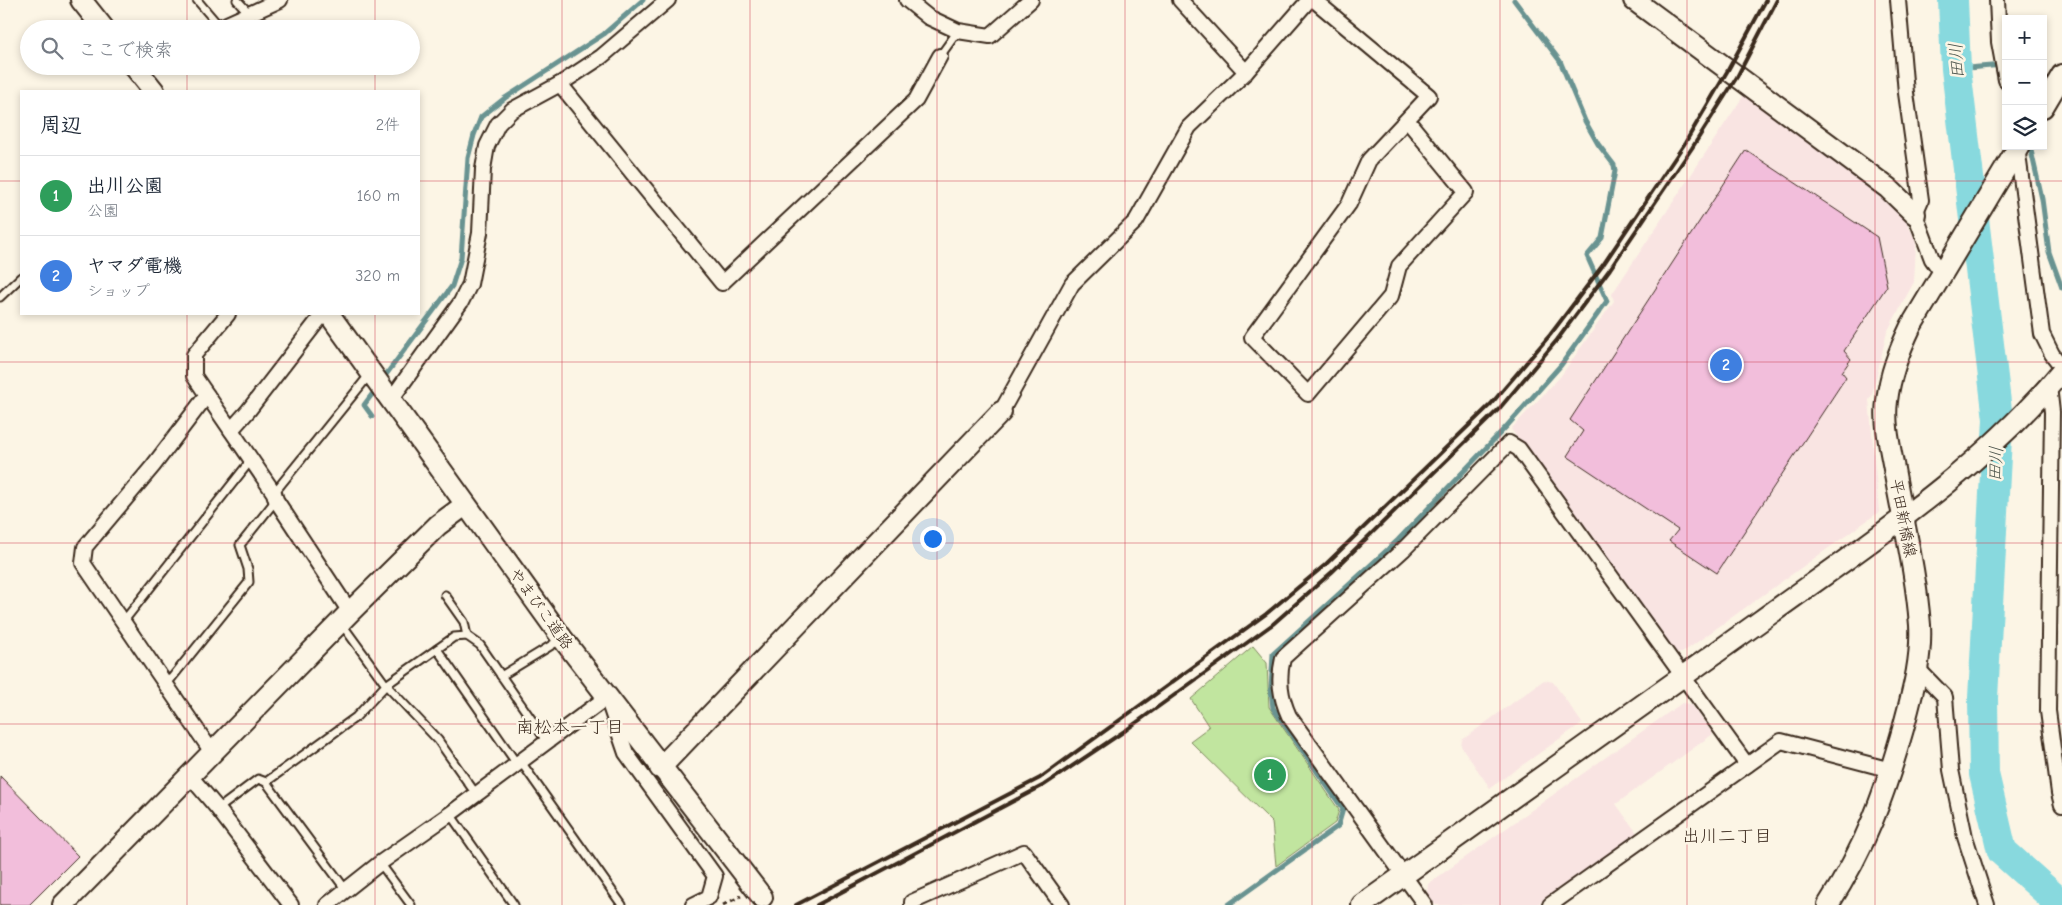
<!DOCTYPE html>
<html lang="ja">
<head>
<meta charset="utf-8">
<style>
  body { margin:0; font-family:"Comic Neue","Klee One",sans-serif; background:#f2f2f3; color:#1f2937 }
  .controls { position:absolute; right:15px; top:15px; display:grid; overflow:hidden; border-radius:0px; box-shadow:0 2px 8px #0003 }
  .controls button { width:45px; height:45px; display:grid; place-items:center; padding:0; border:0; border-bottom:1px solid #e0e1e3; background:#fff; color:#1f2937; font:25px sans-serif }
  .you { position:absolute; left:932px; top:538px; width:18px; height:18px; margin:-12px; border:4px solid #fff; border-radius:50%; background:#1a73e8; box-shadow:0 0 0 8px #1a73e833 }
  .badge { display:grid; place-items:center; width:32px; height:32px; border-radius:50%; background:#d1495b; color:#fff; font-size:16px; font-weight:700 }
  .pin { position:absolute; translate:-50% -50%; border:2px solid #fff; box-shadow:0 1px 5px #0006 }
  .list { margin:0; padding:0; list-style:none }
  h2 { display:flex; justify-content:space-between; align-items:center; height:65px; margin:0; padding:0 20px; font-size:21px }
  h2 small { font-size:16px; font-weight:400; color:#747a83 }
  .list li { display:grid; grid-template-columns:32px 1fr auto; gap:15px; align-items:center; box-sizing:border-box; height:80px; padding:0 20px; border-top:1px solid #e0e1e3 }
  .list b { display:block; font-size:19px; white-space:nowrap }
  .list p { margin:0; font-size:16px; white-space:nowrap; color:#747a83 }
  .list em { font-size:16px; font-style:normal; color:#747a83 }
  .icon { flex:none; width:28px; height:28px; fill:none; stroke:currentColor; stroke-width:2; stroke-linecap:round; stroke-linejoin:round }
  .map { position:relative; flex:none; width:2062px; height:905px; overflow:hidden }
  .search { position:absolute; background:#fff; box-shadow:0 2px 8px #0003; left:20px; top:20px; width:400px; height:55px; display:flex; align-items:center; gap:12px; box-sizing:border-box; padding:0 18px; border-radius:28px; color:#747a83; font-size:19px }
  .panel { position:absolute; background:#fff; box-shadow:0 2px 8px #0003; left:20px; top:90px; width:400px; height:225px; border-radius:0px }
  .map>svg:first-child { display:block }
  .built { fill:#f9e4e2 }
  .green { fill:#c1e59f; stroke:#7e885e }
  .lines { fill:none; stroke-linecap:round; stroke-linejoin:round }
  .stream { stroke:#699391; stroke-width:5 }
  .river { stroke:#88d9de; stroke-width:30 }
  .building { fill:#f2bedb; stroke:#3b2a1e }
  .lane-casing { stroke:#3b2a1e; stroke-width:11 }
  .street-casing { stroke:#3b2a1e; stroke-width:18 }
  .secondary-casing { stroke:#3b2a1e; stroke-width:24 }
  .path { stroke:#3b2a1e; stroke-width:3; stroke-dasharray:5 4; stroke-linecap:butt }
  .lane { stroke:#fcf5e5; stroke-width:7 }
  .street { stroke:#fcf5e5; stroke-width:14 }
  .secondary { stroke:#fcf5e5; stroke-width:20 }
  .rail { stroke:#3b2a1e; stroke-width:4 }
  .grid { fill:none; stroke:#d1495b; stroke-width:1; stroke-opacity:0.55 }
  .labels { text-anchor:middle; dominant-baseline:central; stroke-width:5; stroke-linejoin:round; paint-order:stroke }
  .street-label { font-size:16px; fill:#3b2a1e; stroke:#fcf5e5 }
  .water-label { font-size:18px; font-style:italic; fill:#4e564e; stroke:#fcf5e5 }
  .neighbourhood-label { font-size:18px; fill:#3b2a1e; stroke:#fcf5e5 }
</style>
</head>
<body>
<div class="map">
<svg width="2062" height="905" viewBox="0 0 2062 905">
  <rect width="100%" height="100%" fill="#fcf5e5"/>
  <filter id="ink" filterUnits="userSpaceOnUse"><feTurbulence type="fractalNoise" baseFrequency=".02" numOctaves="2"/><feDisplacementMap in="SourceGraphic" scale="10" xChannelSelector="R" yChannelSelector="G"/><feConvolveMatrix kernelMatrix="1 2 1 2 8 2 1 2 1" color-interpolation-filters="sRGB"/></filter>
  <g filter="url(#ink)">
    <g class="built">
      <path d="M1746,92L1890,200L1902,213L1915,239L1916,245L1914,282L1887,332L1872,395L1869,400L1879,512L1682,653H1672L1511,429L1560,377L1614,301L1612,294Z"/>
      <path d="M1544,680L1553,682L1582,723L1490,788L1461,746L1462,740Z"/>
      <path d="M1682,703L1691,704L1713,734L1616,804L1637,833L1537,905H1435L1427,894L1428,884Z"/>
    </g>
    <path class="green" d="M1253,646L1267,663L1269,707L1339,810L1335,823L1276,866L1272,822L1190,741L1209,727L1191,699Z"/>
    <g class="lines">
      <g class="stream">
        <path d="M1956,69L2003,65"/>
        <path d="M2030,146L2042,199L2049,252L2062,288"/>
        <path d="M382,380L452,286L461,258L468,158L474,135L481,117L505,98L604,34L643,0"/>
        <path d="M372,416L364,405L376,389"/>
        <path d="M1228,905L1338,826L1343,809L1273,708L1271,689L1273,654L1398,540L1506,427L1561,365L1607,301L1587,256L1602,238L1615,171L1614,165L1598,144L1585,121L1560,61L1514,0"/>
      </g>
      <path class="river" d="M1953,0L1956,69L1998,419L1983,698L1984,774L2002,851L2052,896L2055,905"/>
    </g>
    <g class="building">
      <path d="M1746,150L1877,237L1887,286L1844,351L1851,359L1842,372L1846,377L1717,573L1669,541L1678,530L1567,456L1583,431L1570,420Z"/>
      <path d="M0,776L78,856L29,905H0Z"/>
    </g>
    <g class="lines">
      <defs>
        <g id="lane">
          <path d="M197,0L220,27"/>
          <path d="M237,0L250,14"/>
          <path d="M940,56L958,31"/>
          <path d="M0,297L21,277"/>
          <path d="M274,493L370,374"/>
          <path d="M445,595L464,622L467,636L480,645L547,742"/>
          <path d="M123,622L251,460"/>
          <path d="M467,636L454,637L386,685L438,740L476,794"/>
          <path d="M437,649L517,764"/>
          <path d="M501,676L560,640"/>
          <path d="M166,685L249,582L248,569L240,545L276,500"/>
          <path d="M521,762L622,905"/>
          <path d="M266,782L346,890"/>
          <path d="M218,809L258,779L266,782L356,717L386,685L341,623"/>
          <path d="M450,814L514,905"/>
          <path d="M380,863L411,905"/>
        </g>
        <g id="street">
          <path d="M907,0L928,17L958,31L990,36L1031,0"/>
          <path d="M1180,0L1246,72"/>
          <path d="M1314,0L1429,96L1369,160L1349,204L1252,337L1308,394L1391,296L1399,266L1466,192L1407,120"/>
          <path d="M1898,0L1906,93L1921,200L1915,214L1932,259L1942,273"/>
          <path d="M1997,0L1999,42L2006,80"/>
          <path d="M216,29L280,0"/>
          <path d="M560,84L722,283L916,100L940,56"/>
          <path d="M2017,147L2042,334L2052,354L2062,367"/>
          <path d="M228,314L194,355V376L274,493L276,500L350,612"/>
          <path d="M2049,386L2052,412L2048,711L2059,793L2062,805"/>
          <path d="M207,395L153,466L85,547L83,563L212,752"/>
          <path d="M390,401L461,302L470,284L480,233L483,169L487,146L498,124L512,110L560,84L601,57L668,0"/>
          <path d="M1001,412L1072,284L1136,221L1189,127L1246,72L1309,0"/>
          <path d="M231,430L248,411L323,314"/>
          <path d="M1918,669L1945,697L1951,770L1965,837L1987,905"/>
          <path d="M190,776L218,809L291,905"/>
          <path d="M327,905L380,863L450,814L607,697L626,753L715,876L709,897L693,905"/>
          <path d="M912,905V902L1024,852L1062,905"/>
          <path d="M1425,905L1289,716C1280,696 1278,679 1283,658L1404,549L1509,443L1519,449L1747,765"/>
          <path d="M1550,905L1781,741L1891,770"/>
        </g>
        <g id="secondary">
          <path d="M81,0L104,29"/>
          <path d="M1634,0L1888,188L1915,214"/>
          <path d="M134,66L154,91"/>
          <path d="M2043,107L2062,75"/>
          <path d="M329,314L562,638L762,897"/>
          <path d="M660,768L1001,412"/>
          <path d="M63,905L350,612L438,525L465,505"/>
          <path d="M1362,905C1494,811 1627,716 1759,622C1865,545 1978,473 2062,371"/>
          <path d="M1828,905C1866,846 1884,796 1903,729C1912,694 1922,661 1920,625C1916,572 1903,521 1894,469C1890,447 1884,423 1887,401C1890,374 1899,351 1911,326L2019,146"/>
        </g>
      </defs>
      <use href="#lane" class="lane-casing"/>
      <use href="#street" class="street-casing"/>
      <use href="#secondary" class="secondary-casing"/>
      <path class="path" d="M723,905L741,896"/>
      <use href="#lane" class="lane"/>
      <use href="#street" class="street"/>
      <use href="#secondary" class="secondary"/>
      <g class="rail">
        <path d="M796,905L1040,778L1266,614L1325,565L1491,404L1550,335L1603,265L1685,143L1728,70L1766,0"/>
        <path d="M817,905L1044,785L1126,730L1273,624L1332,572L1499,409L1557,340L1610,269L1692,148L1737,77L1777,0"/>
      </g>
    </g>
  </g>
  <path class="grid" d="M187,0V29M375,0V29M562,0V905M750,0V905M937,0V905M1125,0V905M1312,0V905M1500,0V905M1687,0V905M1875,0V905M187,66V91M375,66V91M0,181H21M419,181H2062M187,314V905M375,314V905M0,362H2062M0,543H2062M0,724H2062"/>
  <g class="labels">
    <g class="street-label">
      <text transform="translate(1903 518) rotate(79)">平田新橋線</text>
      <text transform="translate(541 609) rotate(54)">やまびこ道路</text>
    </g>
    <g class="water-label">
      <text transform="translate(1957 61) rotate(-94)">田川</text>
      <text transform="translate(1996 464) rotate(-87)">田川</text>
    </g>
    <g class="neighbourhood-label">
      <text x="570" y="727">南松本一丁目</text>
      <text x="1727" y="836">出川二丁目</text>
    </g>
  </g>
</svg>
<div class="controls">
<button>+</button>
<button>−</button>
<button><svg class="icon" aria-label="layers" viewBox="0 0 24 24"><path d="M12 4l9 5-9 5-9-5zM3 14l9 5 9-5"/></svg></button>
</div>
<div class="you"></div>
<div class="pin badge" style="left:1270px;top:775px;background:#2e9e5b">1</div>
<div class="pin badge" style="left:1726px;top:365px;background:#3f7fe0">2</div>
<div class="search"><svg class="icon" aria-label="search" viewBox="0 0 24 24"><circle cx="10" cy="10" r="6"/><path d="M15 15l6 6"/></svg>ここで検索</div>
<section class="panel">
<h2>周辺<small>2件</small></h2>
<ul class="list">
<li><span class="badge" style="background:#2e9e5b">1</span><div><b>出川公園</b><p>公園</p></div><em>160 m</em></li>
<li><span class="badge" style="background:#3f7fe0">2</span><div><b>ヤマダ電機</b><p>ショップ</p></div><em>320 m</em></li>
</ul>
</section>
</div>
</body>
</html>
